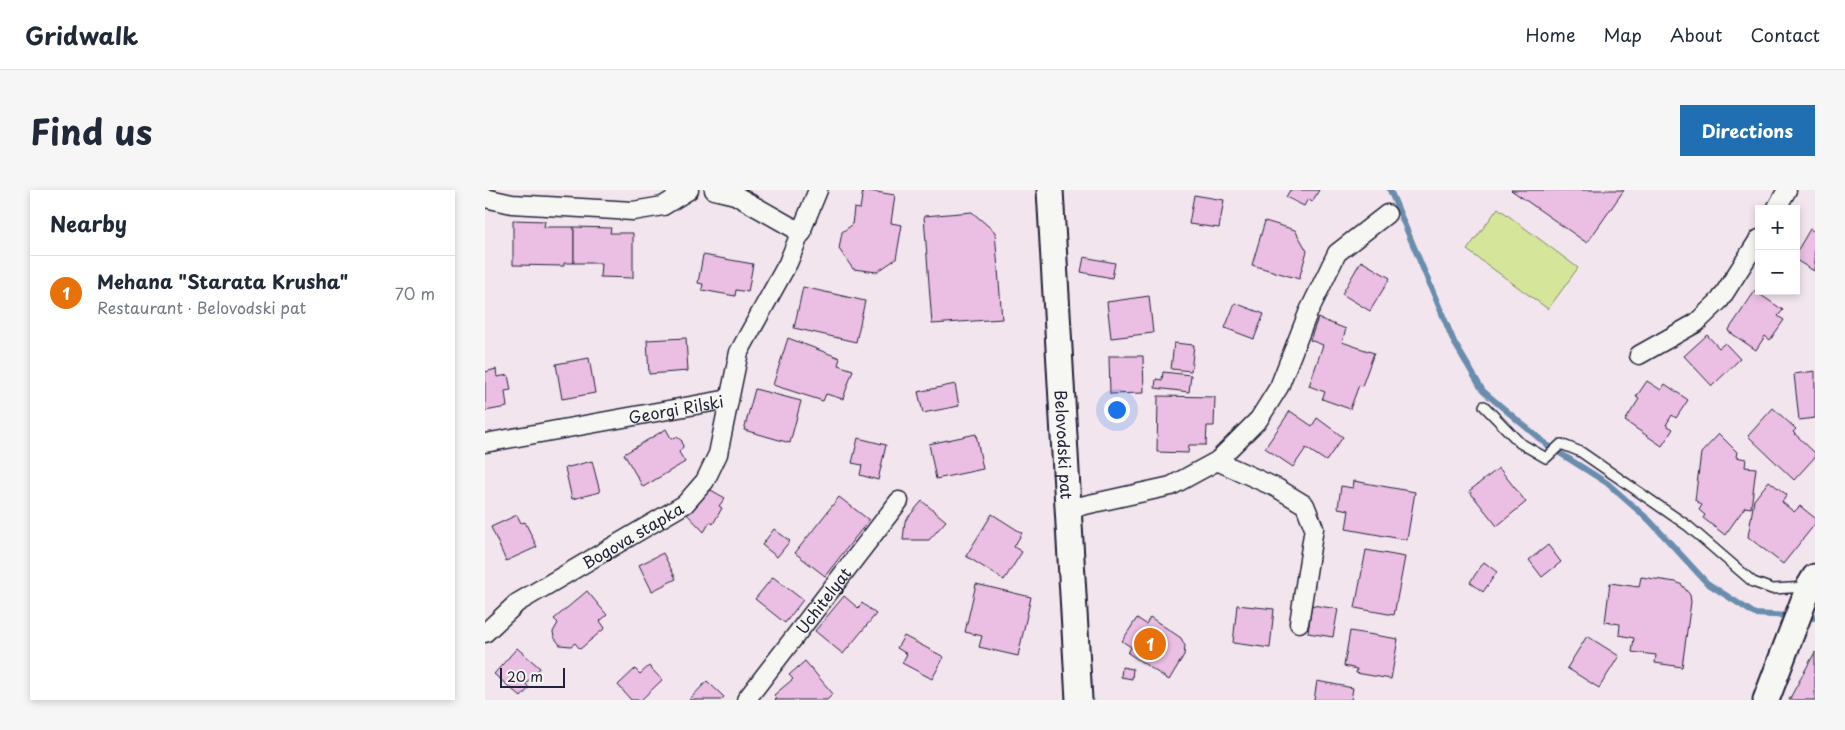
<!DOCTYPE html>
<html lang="en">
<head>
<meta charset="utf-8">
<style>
  body { margin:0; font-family:"Playpen Sans",sans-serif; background:#f6f6f7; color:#1f2937 }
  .controls { position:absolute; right:15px; top:15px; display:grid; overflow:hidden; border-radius:0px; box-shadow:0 2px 8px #0003 }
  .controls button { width:45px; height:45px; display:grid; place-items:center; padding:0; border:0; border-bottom:1px solid #e0e1e3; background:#fff; color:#1f2937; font:25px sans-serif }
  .scale { position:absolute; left:15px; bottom:12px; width:65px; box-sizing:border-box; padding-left:5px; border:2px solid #22223b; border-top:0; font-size:14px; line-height:18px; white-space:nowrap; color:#22223b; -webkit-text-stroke:4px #f6f6f2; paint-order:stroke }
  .you { position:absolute; left:631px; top:219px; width:18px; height:18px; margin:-12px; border:4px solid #fff; border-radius:50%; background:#1a73e8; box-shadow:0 0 0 8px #1a73e833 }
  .badge { display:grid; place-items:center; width:32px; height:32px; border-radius:50%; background:#1f6fb2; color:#fff; font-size:16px; font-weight:700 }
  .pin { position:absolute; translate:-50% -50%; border:2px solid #fff; box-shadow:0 1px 5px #0006 }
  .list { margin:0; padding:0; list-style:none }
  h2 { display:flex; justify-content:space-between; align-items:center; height:65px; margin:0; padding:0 20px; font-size:21px }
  h2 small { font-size:16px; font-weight:400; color:#747a83 }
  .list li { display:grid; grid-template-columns:32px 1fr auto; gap:15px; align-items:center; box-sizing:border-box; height:75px; padding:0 20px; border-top:1px solid #e0e1e3 }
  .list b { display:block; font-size:19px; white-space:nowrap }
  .list p { margin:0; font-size:16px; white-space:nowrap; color:#747a83 }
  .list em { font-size:16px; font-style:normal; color:#747a83 }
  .map { position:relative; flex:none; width:1330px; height:510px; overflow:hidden; border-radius:0px }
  header { display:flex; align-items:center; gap:30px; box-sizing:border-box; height:70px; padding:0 25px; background:#fff; border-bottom:1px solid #e0e1e3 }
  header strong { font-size:24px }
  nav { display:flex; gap:28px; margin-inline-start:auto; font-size:18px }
  .intro { display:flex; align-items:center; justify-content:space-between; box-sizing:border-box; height:120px; padding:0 30px }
  h1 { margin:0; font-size:35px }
  .button { padding:12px 22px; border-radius:0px; background:#1f6fb2; color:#fff; font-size:18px; font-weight:700 }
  main { display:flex; gap:30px; padding:0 30px }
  aside { flex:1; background:#fff; border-radius:0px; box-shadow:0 2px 8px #0003 }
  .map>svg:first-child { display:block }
  .green { fill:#d5e69a; stroke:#7c846a }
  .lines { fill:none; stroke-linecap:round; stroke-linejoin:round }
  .stream { stroke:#698dad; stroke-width:6 }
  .building { fill:#ebbee3; stroke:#22223b }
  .lane-casing { stroke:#22223b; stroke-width:12 }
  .street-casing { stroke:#22223b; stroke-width:21 }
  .secondary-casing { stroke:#22223b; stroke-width:29 }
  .lane { stroke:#f6f6f2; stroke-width:9 }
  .street { stroke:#f6f6f2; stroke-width:18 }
  .secondary { stroke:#f6f6f2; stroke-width:25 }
  .labels { text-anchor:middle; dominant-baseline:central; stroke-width:5; stroke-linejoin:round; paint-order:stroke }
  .street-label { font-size:16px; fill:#22223b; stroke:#f6f6f2 }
</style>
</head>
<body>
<header>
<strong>Gridwalk</strong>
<nav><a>Home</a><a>Map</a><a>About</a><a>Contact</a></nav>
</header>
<div class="intro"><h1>Find us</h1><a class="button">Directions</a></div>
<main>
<aside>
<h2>Nearby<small></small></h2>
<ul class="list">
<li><span class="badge" style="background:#e8710a">1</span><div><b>Mehana &quot;Starata Krusha&quot;</b><p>Restaurant · Belovodski pat</p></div><em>70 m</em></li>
</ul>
</aside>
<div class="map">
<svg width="1330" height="510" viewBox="0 0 1330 510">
  <rect width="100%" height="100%" fill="#f3e5ee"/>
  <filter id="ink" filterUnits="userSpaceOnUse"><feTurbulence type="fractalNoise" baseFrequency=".02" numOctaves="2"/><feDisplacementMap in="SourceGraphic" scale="10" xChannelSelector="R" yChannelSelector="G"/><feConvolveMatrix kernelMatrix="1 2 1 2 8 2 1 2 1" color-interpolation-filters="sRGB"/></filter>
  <g filter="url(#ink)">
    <path class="green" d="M1013,18L1093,78L1063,119L982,60Z"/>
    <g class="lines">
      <g class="stream">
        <path d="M905,0L969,152L998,201L1062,255L1122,293L1165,331L1222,393L1270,424L1306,426"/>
        <path d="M1318,427L1330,428"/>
      </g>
    </g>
    <g class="building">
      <path d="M378,0L410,5L406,33L417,35L411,69L392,82L368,79L354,59L357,42L367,35L369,18L375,19Z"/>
      <path d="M805,0H834L827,12L823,9L819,16L801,7Z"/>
      <path d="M1026,0H1139L1102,53Z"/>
      <path d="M709,5L739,10L734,38L704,34Z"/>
      <path d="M487,22L510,42L517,129L447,134L439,26Z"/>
      <path d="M28,30L60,31L59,37H89V73H79V76L28,75Z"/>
      <path d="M780,31L810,40L822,61L814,89L767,75Z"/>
      <path d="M89,37L126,38L125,43H148V88L115,87L116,73H89Z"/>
      <path d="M1325,39L1330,42L1329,81L1311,70V63Z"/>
      <path d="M218,65L268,74L263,102L251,100L250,106L217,100L218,94L213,93Z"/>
      <path d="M599,67L630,73L627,88L596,82Z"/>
      <path d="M876,71L905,88L885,121L857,104Z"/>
      <path d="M318,97L380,111L371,152L309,138Z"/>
      <path d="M1270,101L1298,120L1293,126L1299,130L1285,150L1280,146L1271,160L1243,141Z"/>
      <path d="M664,106L668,143L626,148L622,112Z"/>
      <path d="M750,113L779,124L769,149L740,138Z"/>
      <path d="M833,128L861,139L857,152L889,163L877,196L874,195L865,219L837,209L840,202L824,196L838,155L825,150Z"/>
      <path d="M1222,145L1234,158L1240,153L1255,169L1227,196L1199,166Z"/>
      <path d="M201,148L203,181L164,184L162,150Z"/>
      <path d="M303,148L355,168L353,175L368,180L358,209L341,204L338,211L288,195Z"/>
      <path d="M689,153L709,155L706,181L686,179Z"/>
      <path d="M624,166H658L659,203L625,204Z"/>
      <path d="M104,168L110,203L77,209L71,174Z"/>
      <path d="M11,179L12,187L23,185L26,200L20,201L22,217L0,221V182Z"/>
      <path d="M1330,181V228L1314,230L1309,184Z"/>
      <path d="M678,182L706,185L704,202L670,198L671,189L677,190Z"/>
      <path d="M1162,191L1176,200L1180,194L1203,210L1191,228L1187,225L1181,235L1188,239L1177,256L1140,231L1154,209L1151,207Z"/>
      <path d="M470,194L474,216L438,223L433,202Z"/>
      <path d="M270,199L316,211L305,253L259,240Z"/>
      <path d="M673,206L730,207L729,236H722L721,255H704L703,263L672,262Z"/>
      <path d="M1288,218L1311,239L1308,242L1330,263V267L1309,290L1263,246Z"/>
      <path d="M805,221L827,236L832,228L858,247L841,271L821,258L808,277L780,258Z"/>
      <path d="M181,239L186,248L192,247L197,251L198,257L194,262L200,272L158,297L139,264Z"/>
      <path d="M491,244L498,279L451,289L444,254Z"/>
      <path d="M1234,244L1252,262L1251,267L1261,269L1260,277L1271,278L1266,318L1260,317L1240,345L1218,328L1220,325L1214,320L1217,315L1210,310L1216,263Z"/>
      <path d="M373,248L401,255L393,290L375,285L377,275L367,273Z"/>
      <path d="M107,271L115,302L87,309L80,278Z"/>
      <path d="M1014,278L1041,312L1012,336L984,301Z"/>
      <path d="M869,291L930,302L922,350L861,339L864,320L853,318L856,296L868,298Z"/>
      <path d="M1284,291L1302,305L1297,312L1309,322L1315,316L1330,328V334L1298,374L1263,347L1269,310Z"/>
      <path d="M226,300L240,308L234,316L237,318L228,334L225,332L219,342L198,320Z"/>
      <path d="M354,307L384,330L340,386L310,363Z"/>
      <path d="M437,311L461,331L444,350H418L420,331Z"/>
      <path d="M507,324L537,343L529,357L537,362L519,390L481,366Z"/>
      <path d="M32,325L36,333L40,332L52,357L21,371L6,337Z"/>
      <path d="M289,339L305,351L292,367L277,355Z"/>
      <path d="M1063,355L1076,372L1057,387L1044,370Z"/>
      <path d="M881,360L920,367L909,425L870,418Z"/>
      <path d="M178,363L191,389L167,401L154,375Z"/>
      <path d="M999,372L1012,382L998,402L985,392Z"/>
      <path d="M288,387L318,410L300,433L270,409Z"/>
      <path d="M1156,387L1191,392L1197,395L1205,405L1206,412L1197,477L1170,473L1171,465L1147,462L1149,448L1134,445L1135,434L1120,432L1125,393L1154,397Z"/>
      <path d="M491,394L546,407L533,466L494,457L497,446L480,442Z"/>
      <path d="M102,401L122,425L115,431L120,438L95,459L90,453L86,456L75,455L69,447L68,442L73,433L69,429Z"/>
      <path d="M359,406L373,418L377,413L391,424L358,464L330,441Z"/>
      <path d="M752,415L789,419L785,458L748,453Z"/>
      <path d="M827,415L853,419L848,447L823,443Z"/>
      <path d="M665,427L696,448L700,456L699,465L684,490L643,463L646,457L637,451L652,428L661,434Z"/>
      <path d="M865,441L913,449L906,489L871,483L872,479L859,476Z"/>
      <path d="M419,446L459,467L447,489L417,473L422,464L412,458Z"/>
      <path d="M1102,446L1134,466L1114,498L1082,478Z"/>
      <path d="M32,458L55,478L41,494L44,498L36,507L9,484Z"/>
      <path d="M1330,462V510H1304Z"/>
      <path d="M320,471L348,504L342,510H290L292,508L289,505L308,489L304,485Z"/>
      <path d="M164,476L177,490L156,510H146L133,495L150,479L155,484Z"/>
      <path d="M637,477L648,479L647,489L636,487Z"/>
      <path d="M222,491L239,507L236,510H204Z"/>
      <path d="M832,491L868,498L866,510H829Z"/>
    </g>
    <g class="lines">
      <defs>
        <path id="lane" d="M999,216L1035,253L1061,268L1076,254L1096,262L1203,336L1268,392L1287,399L1322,397"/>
        <g id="street">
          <path d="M229,0L250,5L317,43"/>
          <path d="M0,8L27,14L148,21L178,16L204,0"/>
          <path d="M1291,19L1302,0"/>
          <path d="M1154,165L1211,133L1235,110L1274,49"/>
          <path id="s1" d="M0,253L244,209"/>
          <path d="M732,271L792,298L820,315L829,338L814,433"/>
          <path d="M582,319L686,296L732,271L774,229L794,197L823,123L852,63L902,24"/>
          <path id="s2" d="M0,443L32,413L200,314L220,291L233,264L254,162L303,73L333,0"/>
          <path id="s3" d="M261,510L414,311"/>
        </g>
        <g id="secondary">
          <path id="s4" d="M565,0L594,510"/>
          <path d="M1281,510L1324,397L1330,387"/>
        </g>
      </defs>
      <use href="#lane" class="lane-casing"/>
      <use href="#street" class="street-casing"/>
      <use href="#secondary" class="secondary-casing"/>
      <use href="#lane" class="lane"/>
      <use href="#street" class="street"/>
      <use href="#secondary" class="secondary"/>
    </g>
  </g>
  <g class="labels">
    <g class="street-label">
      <text stroke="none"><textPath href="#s1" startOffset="194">Georgi Rilski</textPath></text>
      <text stroke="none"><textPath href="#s4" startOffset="255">Belovodski pat</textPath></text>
      <text stroke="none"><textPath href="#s2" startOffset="178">Bogova stapka</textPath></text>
      <text stroke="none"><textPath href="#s3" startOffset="126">Uchitelyat</textPath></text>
    </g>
  </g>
</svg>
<div class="controls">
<button>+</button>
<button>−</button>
</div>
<div class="scale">20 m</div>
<div class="you"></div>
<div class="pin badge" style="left:665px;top:454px;background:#e8710a">1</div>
</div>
</main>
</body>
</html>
